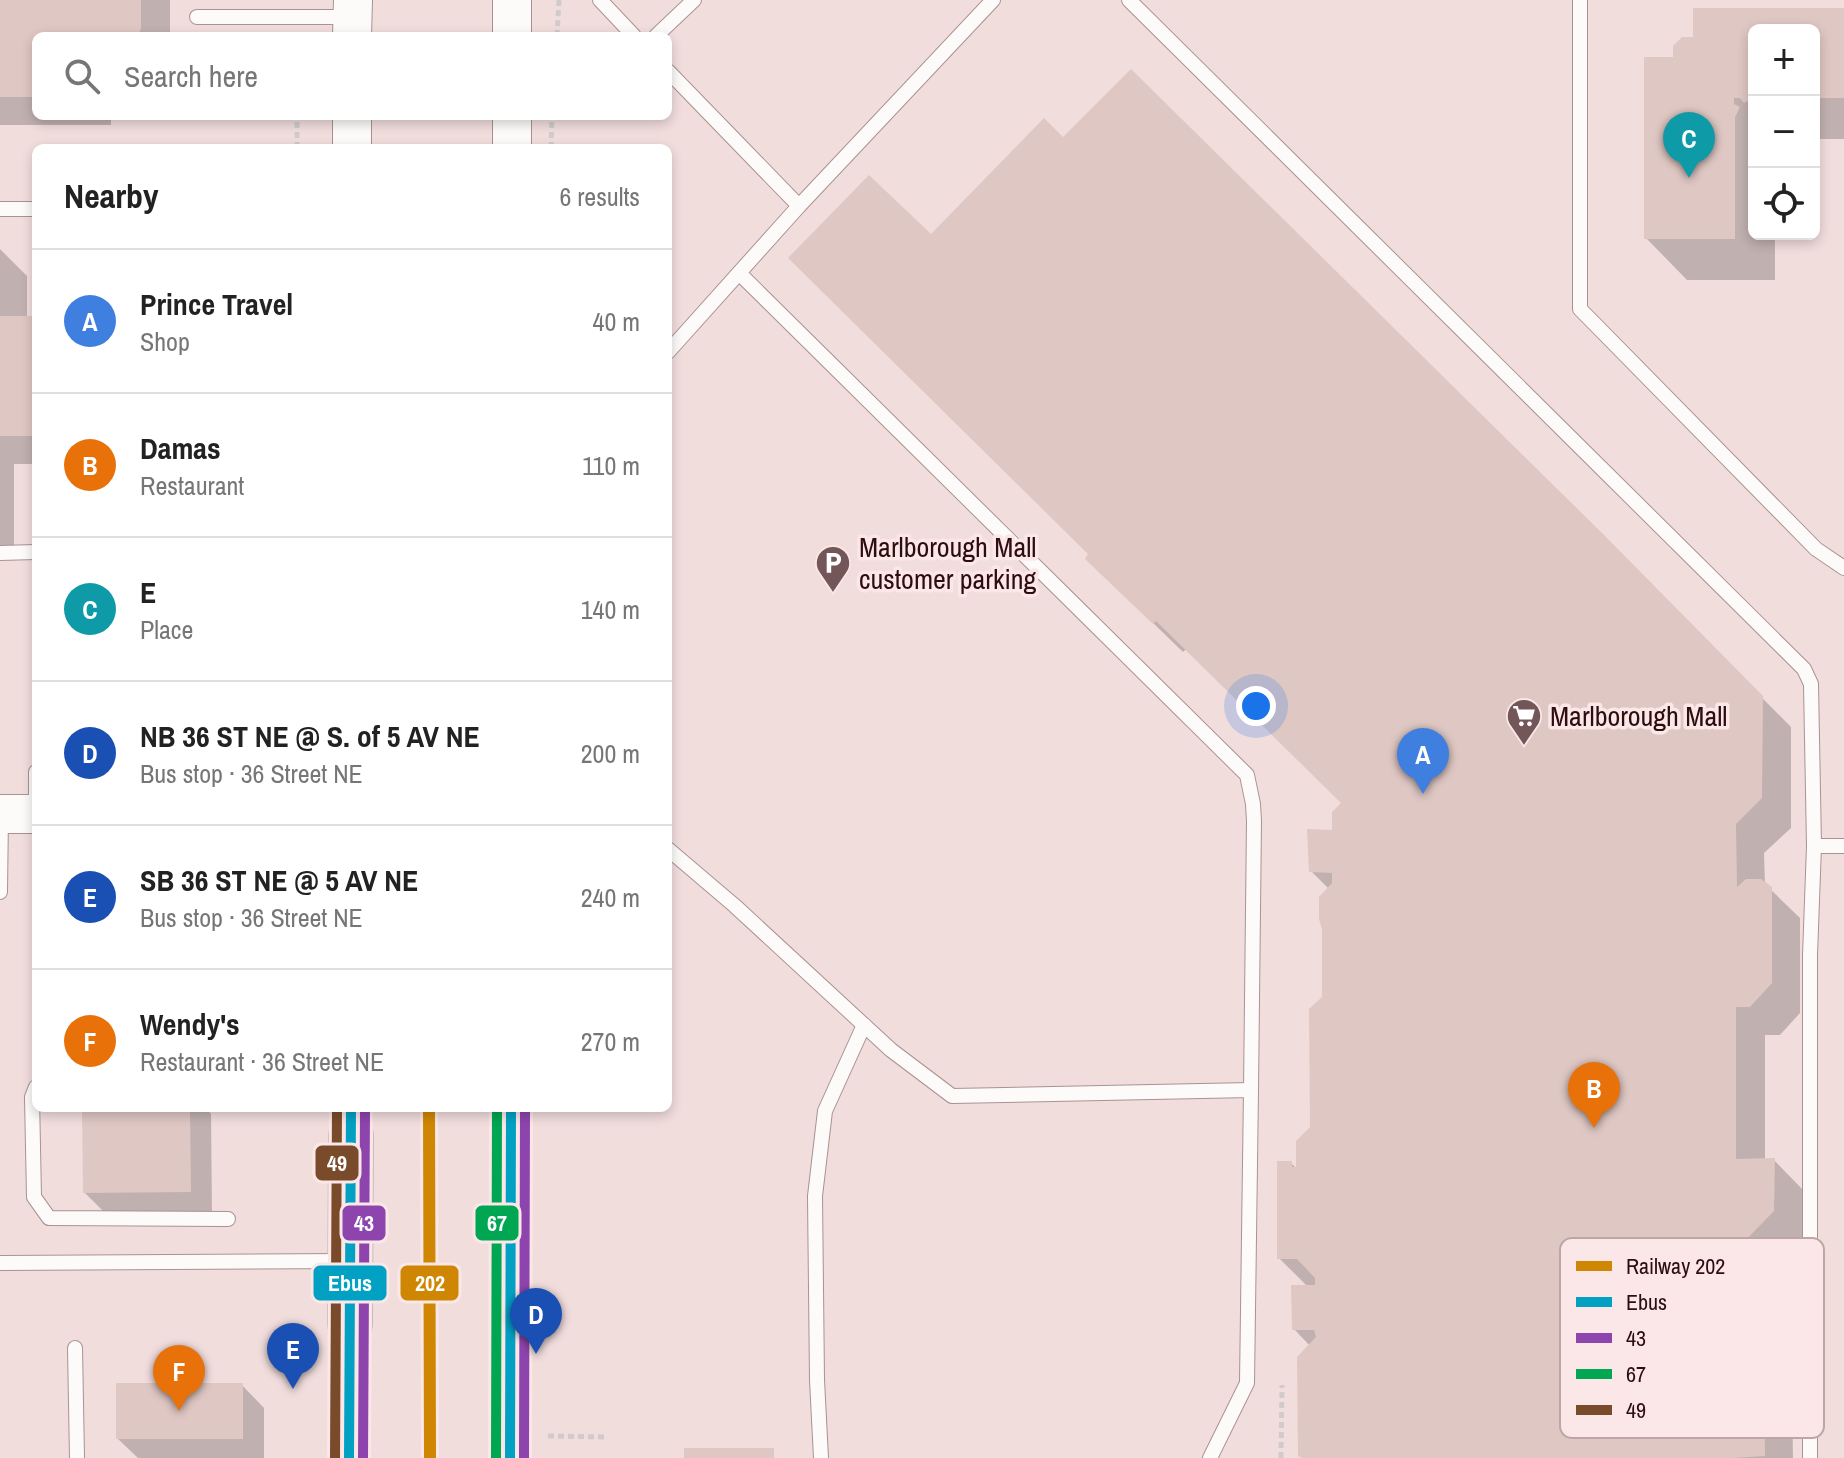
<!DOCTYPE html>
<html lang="en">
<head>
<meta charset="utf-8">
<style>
  body { margin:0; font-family:"Archivo Narrow",sans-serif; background:#f2f2f2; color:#222 }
  .controls { position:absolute; right:24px; top:24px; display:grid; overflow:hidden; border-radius:12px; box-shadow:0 4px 12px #0003 }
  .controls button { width:72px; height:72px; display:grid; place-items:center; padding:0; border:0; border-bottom:2px solid #e0e0e0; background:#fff; color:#222; font:40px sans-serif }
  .you { position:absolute; left:1256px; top:706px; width:28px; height:28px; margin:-20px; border:6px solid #fff; border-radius:50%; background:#1a73e8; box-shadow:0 0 0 12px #1a73e833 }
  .badge { display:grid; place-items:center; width:52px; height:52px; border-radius:50%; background:#735657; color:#fff; font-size:26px; font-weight:700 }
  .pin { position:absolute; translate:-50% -66px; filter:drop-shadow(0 2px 4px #0008) }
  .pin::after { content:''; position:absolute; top:42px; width:28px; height:24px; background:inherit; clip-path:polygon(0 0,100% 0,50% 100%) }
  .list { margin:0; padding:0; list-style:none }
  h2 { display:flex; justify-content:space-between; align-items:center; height:104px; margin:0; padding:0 32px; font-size:34px }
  h2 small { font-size:26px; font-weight:400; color:#767676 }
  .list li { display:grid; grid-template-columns:52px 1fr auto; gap:24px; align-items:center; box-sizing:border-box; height:144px; padding:0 32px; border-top:2px solid #e0e0e0 }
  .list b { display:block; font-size:30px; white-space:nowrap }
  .list p { margin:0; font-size:26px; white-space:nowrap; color:#767676 }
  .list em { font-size:26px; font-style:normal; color:#767676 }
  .icon { flex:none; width:44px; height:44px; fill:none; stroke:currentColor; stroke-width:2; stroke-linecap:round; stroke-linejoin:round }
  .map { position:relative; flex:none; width:1844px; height:1458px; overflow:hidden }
  .search { position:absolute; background:#fff; box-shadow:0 4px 12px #0003; left:32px; top:32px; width:640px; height:88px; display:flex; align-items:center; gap:20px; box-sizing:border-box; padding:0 28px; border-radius:12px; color:#767676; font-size:30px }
  .panel { position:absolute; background:#fff; box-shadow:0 4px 12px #0003; left:32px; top:144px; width:640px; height:968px; border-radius:12px }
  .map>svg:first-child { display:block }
  .shadow { fill:#0003 }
  .building { fill:#dfc7c3 }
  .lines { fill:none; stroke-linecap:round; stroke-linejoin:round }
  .lane-casing { stroke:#aa9293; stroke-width:16 }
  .secondary-casing { stroke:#aa9293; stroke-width:40 }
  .primary-casing { stroke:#c8baba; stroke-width:46 }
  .path { stroke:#d2cbcb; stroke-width:5; stroke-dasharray:6 4; stroke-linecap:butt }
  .lane { stroke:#fdfafa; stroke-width:14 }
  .secondary { stroke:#fdfafa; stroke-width:38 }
  .primary { stroke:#e0e1db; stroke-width:44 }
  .bus-1-casing { stroke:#fbe7e7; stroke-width:16 }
  .bus-2-casing { stroke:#fbe7e7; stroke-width:16 }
  .bus-3-casing { stroke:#fbe7e7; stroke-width:16 }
  .bus-4-casing { stroke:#fbe7e7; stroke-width:16 }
  .bus-1 { stroke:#02a1c4; stroke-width:10 }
  .bus-2 { stroke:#8e44ad; stroke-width:10 }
  .bus-3 { stroke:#00a651; stroke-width:10 }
  .bus-4 { stroke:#7a4b2a; stroke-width:10 }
  .rail-1-casing { stroke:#fbe7e7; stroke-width:18 }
  .rail-1 { stroke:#cf8703; stroke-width:12 }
  .labels { text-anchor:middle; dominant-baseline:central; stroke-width:7; stroke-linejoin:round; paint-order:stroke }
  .poi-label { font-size:28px; fill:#2e0d0f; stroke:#fbe7e7; text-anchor:start }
  .key { fill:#fbe7e7; stroke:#bea6a6; stroke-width:2 }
  .key-label { font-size:22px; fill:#2e0d0f }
  .line-badge { stroke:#fbe7e7; stroke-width:3 }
  .badge-label { font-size:22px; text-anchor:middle; font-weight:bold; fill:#fff }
</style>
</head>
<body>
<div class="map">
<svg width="1844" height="1458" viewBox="0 0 1844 1458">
  <rect width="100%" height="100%" fill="#f2dddd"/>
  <g class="shadow">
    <path d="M0,0H170V36H36V116H111V125H0Z"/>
    <path d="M1844,10V139H1814V30H1754V234H1775V280H1687L1646,238L1675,47Z"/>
    <path d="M1063,140L1602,536L1791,727V828L1764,853L1765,884L1800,918V1013L1780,1035H1765V1161L1774,1160L1803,1190V1240L1765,1278L1766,1309L1791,1335L1793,1458H1303L1310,1346L1294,1329L1308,1287L1279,1258L1291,1163L1298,1170L1312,1128L1324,998L1329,889L1311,871L1334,832L1343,803L1187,648L1183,652L1117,588L1091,554L931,237Z"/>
    <path d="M0,249L27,276V318H36V464H14V545H0Z"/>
    <path d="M84,1108H206L211,1114L212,1214L107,1215L85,1193Z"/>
    <path d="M242,1385L264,1408V1458H138L118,1439Z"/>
  </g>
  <g class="building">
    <path d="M0,0H141V29L137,36H36V97H0Z"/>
    <path d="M1693,8H1844V98H1814V30H1754V98L1744,103L1740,98H1734V104L1740,107L1735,117V239H1644V57H1673V46L1682,37H1693Z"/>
    <path d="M1131,69L1604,535L1763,696L1762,798L1736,824L1737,887L1746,879H1761L1772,887V983L1750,1007H1736V1159L1775,1158L1774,1211L1737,1249L1738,1304H1763L1765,1456L1733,1458H1302L1298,1456L1297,1357L1316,1337L1314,1330H1292L1291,1285H1315V1278L1297,1259H1277V1161H1292V1167H1296V1141L1310,1127L1309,1009L1322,997V929L1319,919V897L1332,883V873L1309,872L1307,829L1332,830V812L1341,803L1156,621L1153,624L1085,559L1088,554L788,258L869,175L931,234L1044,118L1063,137Z"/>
    <rect x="0" y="316" width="36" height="120"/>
    <path d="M82,1108H190L191,1192L83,1193Z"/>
    <rect x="116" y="1383" width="127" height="56"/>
    <rect x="684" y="1448" width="90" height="10"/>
  </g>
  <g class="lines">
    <defs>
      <g id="lane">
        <path d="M600,0L634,36"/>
        <path d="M1129,0L1804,669L1811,684L1814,846L1810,955V1458"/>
        <path d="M1580,0V309L1816,549L1844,568"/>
        <path d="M197,17H352"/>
        <path d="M656,36L694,0"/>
        <path d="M668,71L799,206"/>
        <path d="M0,209H36"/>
        <path d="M739,273L1247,775L1253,804L1254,821L1251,1090"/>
        <path d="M668,352L799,206L993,0"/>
        <path d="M0,553L36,552"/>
        <path d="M36,814V772"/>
        <path d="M1814,846H1844"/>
        <path d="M668,849L735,906L891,1050L952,1096L1251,1090L1247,1383L1210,1458"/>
        <path d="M0,892L1,816"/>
        <path d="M36,1087L32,1097L34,1197L49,1218L228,1219"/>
        <path d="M0,1263L348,1261"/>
        <path d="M75,1348L77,1458"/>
        <path d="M821,1458L817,1380L815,1196L825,1111L864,1025"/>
      </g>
      <g id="secondary">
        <path d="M352,36L353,0"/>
        <path d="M512,36V0"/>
        <path d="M352,148V116"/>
        <path d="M512,148V116"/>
        <path d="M0,814H36"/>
        <path d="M349,1458L350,1324"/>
        <path d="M510,1458L511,1108"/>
      </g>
      <path id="primary" d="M350,1324L351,1136"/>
    </defs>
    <use href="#lane" class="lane-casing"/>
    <use href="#secondary" class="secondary-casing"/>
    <use href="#primary" class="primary-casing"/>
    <g class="path">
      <path d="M557,36L559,0"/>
      <path d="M297,148V116"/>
      <path d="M551,148L552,116"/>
      <path d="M548,1436L607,1437"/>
      <path d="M1281,1458L1282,1385"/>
    </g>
    <use href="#lane" class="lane"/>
    <use href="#secondary" class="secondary"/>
    <use href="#primary" class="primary"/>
    <defs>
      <g id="bus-1">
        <path d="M349,1458L351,1108"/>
        <path d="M510,1458L511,1108"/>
      </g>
      <g id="bus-2">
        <path d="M363,1458L365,1108"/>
        <path d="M524,1458L525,1108"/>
      </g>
      <path id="bus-3" d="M496,1458L497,1108"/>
      <path id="bus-4" d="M335,1458L337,1108"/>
    </defs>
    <use href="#bus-1" class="bus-1-casing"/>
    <use href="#bus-2" class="bus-2-casing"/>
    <use href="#bus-3" class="bus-3-casing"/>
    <use href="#bus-4" class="bus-4-casing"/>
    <use href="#bus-1" class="bus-1"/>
    <use href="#bus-2" class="bus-2"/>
    <use href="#bus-3" class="bus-3"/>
    <use href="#bus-4" class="bus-4"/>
    <defs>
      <path id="rail-1" d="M429,1108L430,1458"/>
    </defs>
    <use href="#rail-1" class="rail-1-casing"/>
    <use href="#rail-1" class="rail-1"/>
  </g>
  <defs>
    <symbol id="parking-pin" viewBox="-11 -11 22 30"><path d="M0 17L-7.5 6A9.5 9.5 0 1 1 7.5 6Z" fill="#735657" stroke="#fbe7e7"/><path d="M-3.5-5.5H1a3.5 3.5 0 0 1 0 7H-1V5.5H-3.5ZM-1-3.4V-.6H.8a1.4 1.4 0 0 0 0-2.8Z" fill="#fff"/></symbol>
    <symbol id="supermarket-pin" viewBox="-11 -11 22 30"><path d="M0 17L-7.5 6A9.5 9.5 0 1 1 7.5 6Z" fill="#735657" stroke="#fbe7e7"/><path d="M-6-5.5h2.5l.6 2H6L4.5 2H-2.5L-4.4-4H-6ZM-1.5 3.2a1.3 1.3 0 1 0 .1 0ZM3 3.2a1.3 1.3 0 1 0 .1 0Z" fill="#fff"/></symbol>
  </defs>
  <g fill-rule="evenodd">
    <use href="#parking-pin" x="813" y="543" width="40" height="54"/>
    <use href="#supermarket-pin" x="1504" y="696" width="40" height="54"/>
  </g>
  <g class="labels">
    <g class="poi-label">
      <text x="859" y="547">Marlborough Mall<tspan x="859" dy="32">customer parking</tspan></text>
      <text x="1550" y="716">Marlborough Mall</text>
    </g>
  </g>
  <rect x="1560" y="1238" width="264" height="200" rx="12" class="key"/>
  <rect x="1576" y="1261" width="36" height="10" fill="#cf8703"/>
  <rect x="1576" y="1297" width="36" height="10" fill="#02a1c4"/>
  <rect x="1576" y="1333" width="36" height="10" fill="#8e44ad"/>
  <rect x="1576" y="1369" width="36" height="10" fill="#00a651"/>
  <rect x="1576" y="1405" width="36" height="10" fill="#7a4b2a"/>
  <g class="key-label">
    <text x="1626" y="1274">Railway 202</text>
    <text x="1626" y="1310">Ebus</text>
    <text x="1626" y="1346">43</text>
    <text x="1626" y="1382">67</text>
    <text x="1626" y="1418">49</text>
  </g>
  <g class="line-badge">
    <rect x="314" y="1144" width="46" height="38" rx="8" fill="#7a4b2a"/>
    <rect x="474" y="1204" width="46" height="38" rx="8" fill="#00a651"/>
    <rect x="341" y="1204" width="46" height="38" rx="8" fill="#8e44ad"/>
    <rect x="312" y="1264" width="76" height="38" rx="8" fill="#02a1c4"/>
    <rect x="399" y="1264" width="61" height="38" rx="8" fill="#cf8703"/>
  </g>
  <g class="badge-label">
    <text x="337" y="1171">49</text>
    <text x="497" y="1231">67</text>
    <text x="364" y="1231">43</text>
    <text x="350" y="1291">Ebus</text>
    <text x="430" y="1291">202</text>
  </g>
</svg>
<div class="controls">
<button>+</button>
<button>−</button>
<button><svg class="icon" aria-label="locate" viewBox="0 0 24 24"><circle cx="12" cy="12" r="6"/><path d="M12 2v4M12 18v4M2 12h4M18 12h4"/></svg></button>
</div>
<div class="you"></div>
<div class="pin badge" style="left:1423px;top:794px;background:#3f7fe0">A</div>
<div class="pin badge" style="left:1594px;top:1128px;background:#e8710a">B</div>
<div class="pin badge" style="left:1689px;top:178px;background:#0f9aa8">C</div>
<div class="pin badge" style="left:536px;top:1354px;background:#1a4fb4">D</div>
<div class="pin badge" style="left:293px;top:1389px;background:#1a4fb4">E</div>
<div class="pin badge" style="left:179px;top:1411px;background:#e8710a">F</div>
<div class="search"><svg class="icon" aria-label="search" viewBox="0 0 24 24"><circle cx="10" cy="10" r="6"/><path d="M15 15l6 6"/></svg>Search here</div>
<section class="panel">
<h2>Nearby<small>6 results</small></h2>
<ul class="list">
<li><span class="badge" style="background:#3f7fe0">A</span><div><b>Prince Travel</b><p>Shop</p></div><em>40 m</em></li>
<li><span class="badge" style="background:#e8710a">B</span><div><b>Damas</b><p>Restaurant</p></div><em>110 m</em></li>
<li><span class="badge" style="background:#0f9aa8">C</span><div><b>E</b><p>Place</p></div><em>140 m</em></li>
<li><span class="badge" style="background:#1a4fb4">D</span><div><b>NB 36 ST NE @ S. of 5 AV NE</b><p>Bus stop · 36 Street NE</p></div><em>200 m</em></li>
<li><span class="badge" style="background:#1a4fb4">E</span><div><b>SB 36 ST NE @ 5 AV NE</b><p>Bus stop · 36 Street NE</p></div><em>240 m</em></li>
<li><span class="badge" style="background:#e8710a">F</span><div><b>Wendy's</b><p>Restaurant · 36 Street NE</p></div><em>270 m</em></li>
</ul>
</section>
</div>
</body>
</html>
